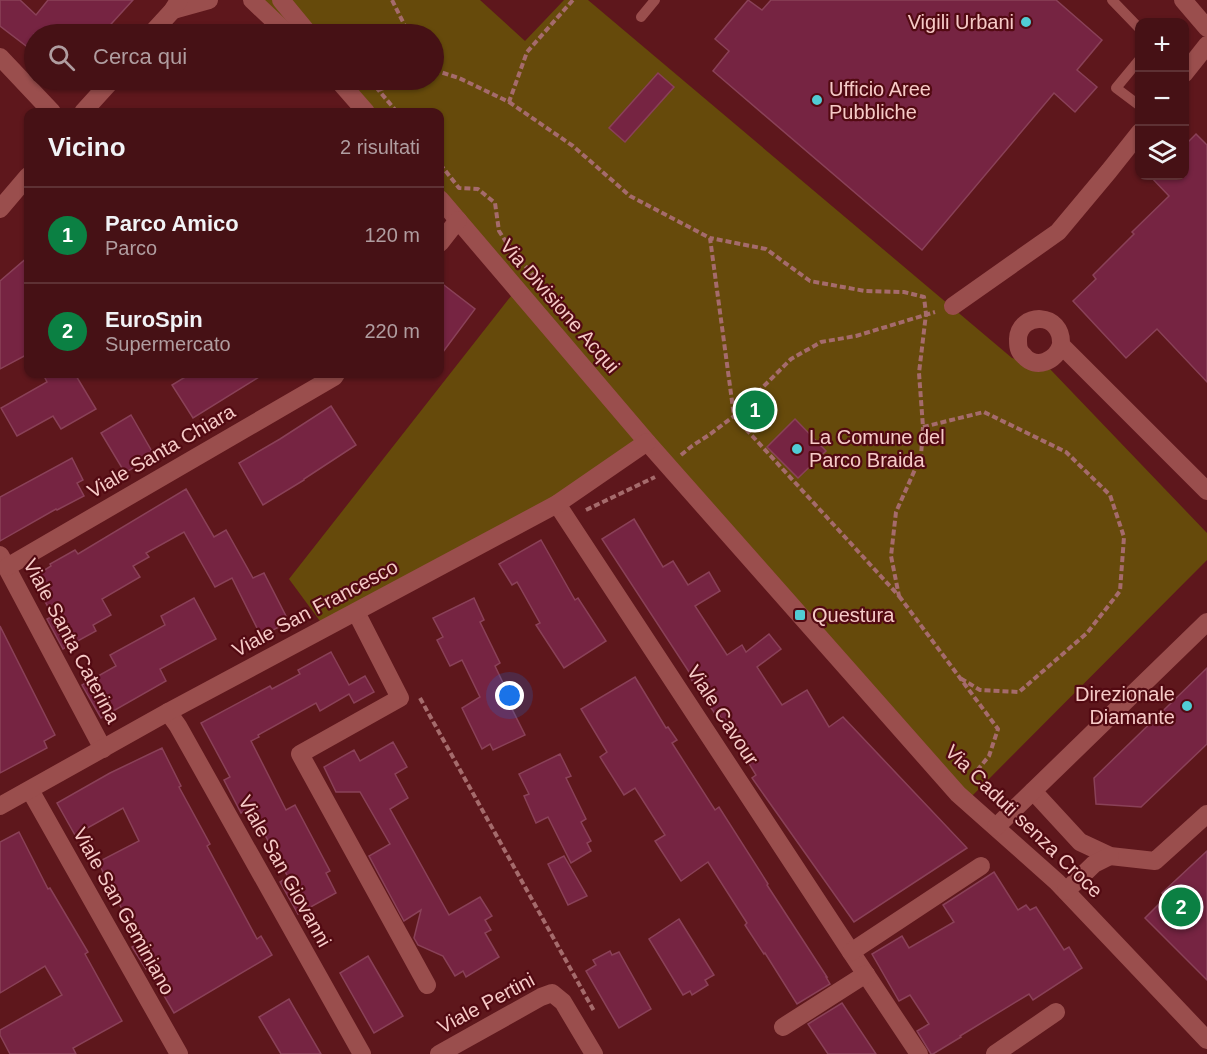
<!DOCTYPE html>
<html lang="it">
<head>
<meta charset="utf-8">
<style>
  body { margin:0; font-family:Arial,sans-serif; background:#4d1a1e; color:#f1f3f6 }
  .controls { position:absolute; right:18px; top:18px; display:grid; overflow:hidden; border-radius:12px; box-shadow:0 2px 4px #0004 }
  .controls button { width:54px; height:54px; display:grid; place-items:center; padding:0; border:0; border-bottom:2px solid #5e3134; background:#461115; color:#f1f3f6; font:30px sans-serif }
  .you { position:absolute; left:510px; top:696px; width:21px; height:21px; margin:-15px; border:4px solid #fff; border-radius:50%; background:#1a73e8; box-shadow:0 0 0 9px #1a73e833 }
  .badge { display:grid; place-items:center; width:39px; height:39px; border-radius:50%; background:#0b8043; color:#fff; font-size:20px; font-weight:700 }
  .pin { position:absolute; translate:-50% -50%; border:3px solid #fff; box-shadow:0 2px 6px #0006 }
  .list { margin:0; padding:0; list-style:none }
  h2 { display:flex; justify-content:space-between; align-items:center; height:78px; margin:0; padding:0 24px; font-size:26px }
  h2 small { font-size:20px; font-weight:400; color:#b09da0 }
  .list li { display:grid; grid-template-columns:39px 1fr auto; gap:18px; align-items:center; box-sizing:border-box; height:96px; padding:0 24px; border-top:2px solid #5e3134 }
  .list b { display:block; font-size:22px; white-space:nowrap }
  .list p { margin:0; font-size:20px; white-space:nowrap; color:#b09da0 }
  .list em { font-size:20px; font-style:normal; color:#b09da0 }
  .icon { flex:none; width:33px; height:33px; fill:none; stroke:currentColor; stroke-width:2; stroke-linecap:round; stroke-linejoin:round }
  .map { position:relative; flex:none; width:1207px; height:1054px; overflow:hidden }
  .search { position:absolute; background:#461115; box-shadow:0 2px 4px #0004; left:24px; top:24px; width:420px; height:66px; display:flex; align-items:center; gap:15px; box-sizing:border-box; padding:0 21px; border-radius:33px; color:#b09da0; font-size:22px }
  .panel { position:absolute; background:#461115; box-shadow:0 2px 4px #0004; left:24px; top:108px; width:420px; height:270px; border-radius:12px }
  .map>svg:first-child { display:block }
  .green { fill:#664a0b }
  .building { fill:#762442; stroke:#8a4158; stroke-width:1.5 }
  .lines { fill:none; stroke-linecap:round; stroke-linejoin:round }
  .path { stroke:#a56b6c; stroke-width:4; stroke-dasharray:6 3; stroke-linecap:butt }
  .lane { stroke:#9a4e4d; stroke-width:10 }
  .street { stroke:#9a4e4d; stroke-width:18 }
  .poi-dot { fill:#51ccd4; stroke:#520a12; stroke-width:2 }
  .labels { text-anchor:middle; dominant-baseline:central; stroke-width:4.5; stroke-linejoin:round; paint-order:stroke }
  .poi-label { font-size:20px; fill:#f6cac7; stroke:#520a12; text-anchor:start }
  .street-label { font-size:20px; fill:#f6cac7; stroke:#520a12 }
</style>
</head>
<body>
<div class="map">
<svg width="1207" height="1054" viewBox="0 0 1207 1054">
  <rect width="100%" height="100%" fill="#5e171c"/>
  <path class="green" d="M264,0H480L525,41L564,0H588L1012,358L1049,368L1207,533V560L963,805L647,451L328,632L289,579L515,291L440,203V112H361L332,80H434V34H294Z"/>
  <g class="building">
    <path d="M0,0H20L36,15L48,0H133L102,34H34V52L0,26Z"/>
    <path d="M748,0L762,10L771,0H1056L1102,40L1077,70L1097,87L1075,112L1054,93L922,250L713,71L729,51L715,39Z"/>
    <path d="M658,73L674,87L625,142L609,128Z"/>
    <path d="M1196,134L1207,145V382L1157,329L1126,358L1073,301L1096,279L1093,275L1134,234L1132,232L1169,196L1150,176H1185V145Z"/>
    <path d="M28,257V354L0,369V281Z"/>
    <path d="M440,282L475,309L440,356Z"/>
    <path d="M43,374H75L96,409L61,429L53,416L17,436L1,408L47,382Z"/>
    <path d="M190,374H264L193,418L172,385Z"/>
    <path d="M331,406L356,445L304,479V480L263,505L239,463L280,439Z"/>
    <path d="M131,415L154,455L125,473L101,433Z"/>
    <path d="M795,419L826,451L798,478L767,447Z"/>
    <path d="M72,458L83,480L77,483L84,496L57,510L56,509L0,541V497Z"/>
    <path d="M186,489L214,537L226,530L253,578L264,573L289,622L261,636L232,578L215,587L184,532L146,553L149,557L133,566L140,577L102,599L111,615L93,625L96,631L63,649L47,619L53,616L32,578L51,566L50,564L75,550L78,554Z"/>
    <path d="M634,519L663,567L673,561L688,585L709,572L720,591L695,606L727,655L742,645L746,652L769,634L781,649L757,667L782,705L807,690L829,727L843,717L967,848L854,922L752,778L756,775L718,713L716,715L691,679L693,678L602,539Z"/>
    <path d="M541,540L575,600L578,598L606,641L564,668L536,625L540,623L517,582L512,585L499,564Z"/>
    <path d="M194,598L216,639L160,669L166,681L101,718L82,685L116,666L110,655L165,625L161,616Z"/>
    <path d="M474,598L484,620L480,622L500,663L495,666L504,685L501,687L525,735L493,750L490,744L482,749L462,708L480,697L462,660L450,666L437,640L443,637L433,618Z"/>
    <path d="M0,626L55,735L44,741L47,748L0,773Z"/>
    <path d="M331,652L349,685L365,676L374,692L354,703L349,694L320,711L316,703L258,735L259,737L251,741L286,810L295,805L330,871L326,873L336,893L298,914L280,882L288,877L250,808L241,813L224,780L230,777L201,723L270,686L272,689L300,674L298,670Z"/>
    <path d="M1207,668V744L1141,807L1096,804L1094,778Z"/>
    <path d="M635,677L666,728L668,727L677,740L672,743L715,810L719,807L768,884L767,885L827,977H826L830,984L797,1004L765,953L764,954L745,925L747,923L708,862L681,881L655,841L665,835L635,788L624,795L600,757L607,752L581,709Z"/>
    <path d="M393,742L407,767L395,774L408,798L390,809L449,915L480,897L492,916L485,920L491,930L485,933L499,957L466,977L463,971L455,976L443,956L418,945L414,938L421,910L404,921L369,856L390,844L360,792H336L324,767L354,750L360,761Z"/>
    <path d="M162,748L181,786L179,787L210,844L207,846L257,939L261,936L272,955L174,1013L148,968L146,969L132,947L138,943L123,919L126,917L98,862L139,841L123,808L75,835L57,803L110,773Z"/>
    <path d="M560,754L571,776L566,778L586,819L581,822L591,841L587,843L591,851L571,863L548,817L536,823L524,796L529,794L519,774Z"/>
    <path d="M19,832L48,889L50,888L88,952L85,954L122,1021L73,1048L76,1054H10L0,1035V1030L62,995L45,966L0,993V842Z"/>
    <path d="M1207,851V980L1145,918L1166,897L1162,893Z"/>
    <path d="M564,856L587,896L568,905L548,864Z"/>
    <path d="M994,872L1018,910L1026,905L1030,910L1036,907L1064,950L1069,947L1082,968L1033,1000L1029,994L960,1036L961,1037L933,1054H931L917,1031L929,1024L910,995L899,1001L872,954L902,936L909,948L954,922L943,905Z"/>
    <path d="M679,919L714,975L705,980L708,985L692,995L690,991L683,995L649,939Z"/>
    <path d="M610,951L612,955L619,952L651,1009L619,1028L586,971L596,965L593,960Z"/>
    <path d="M368,956L403,1016L374,1033L340,973Z"/>
    <path d="M289,999L321,1054H281L259,1017Z"/>
    <path d="M842,1003L876,1054H828L808,1024Z"/>
  </g>
  <g class="lines">
    <g class="path">
      <path d="M392,0L409,34"/>
      <path d="M434,70L459,78L509,102L527,52L573,0"/>
      <path d="M370,80L397,112"/>
      <path d="M379,90L403,80"/>
      <path d="M509,102L573,146L630,196L710,238L734,416L899,596L891,556L896,512L921,456L923,427L919,373L926,314L924,297L904,292L865,291L810,281L766,249L710,238"/>
      <path d="M440,164L459,188L478,189L495,203L499,231L510,248L567,315"/>
      <path d="M923,427L984,412L1066,452L1110,495L1124,537L1120,591L1087,633L1019,692L980,690L960,678"/>
      <path d="M681,455L692,446L709,435L734,416L791,359L821,342L856,336L935,312"/>
      <path d="M586,510L655,477"/>
      <path d="M899,596L998,729L989,756L970,779"/>
      <path d="M420,698L594,1011"/>
    </g>
    <g class="lane">
      <path d="M1112,0L1140,29"/>
      <path d="M641,17L655,0"/>
      <path d="M1140,59L1116,88L1140,106"/>
    </g>
    <g class="street">
      <path d="M252,0L288,34"/>
      <path d="M281,0L309,34"/>
      <path d="M1183,0L1207,28"/>
      <path d="M173,10L209,0"/>
      <path d="M151,34L173,10L179,0"/>
      <path d="M0,57L52,112"/>
      <path d="M1184,74L1207,45"/>
      <path d="M338,80L366,112"/>
      <path d="M83,112L112,80"/>
      <path d="M440,199L647,442L958,794L1057,882L1207,1040"/>
      <path d="M0,209L28,176"/>
      <path d="M440,243L458,220"/>
      <path d="M953,306L1058,232L1109,171L1140,132"/>
      <path d="M1061,345C1056,361 1036,370 1024,356C1018,351 1018,346 1018,339C1019,312 1063,311 1061,345L1207,491"/>
      <path d="M557,504L851,952L919,1054"/>
      <path d="M0,555L103,749"/>
      <path d="M7,567L334,377L336,374"/>
      <path d="M356,612L400,698L300,754L427,985"/>
      <path d="M168,712L178,726L362,1054"/>
      <path d="M30,790L179,1054"/>
      <path d="M1033,791L1080,842L1110,856L1155,861L1207,814"/>
      <path d="M0,806L168,712L557,504L647,442"/>
      <path d="M996,827L1207,622"/>
      <path d="M1066,891L1094,864L1110,856"/>
      <path d="M851,952L981,866"/>
      <path d="M783,1027L866,974"/>
      <path d="M439,1054L541,997L552,993L563,1002L594,1054"/>
      <path d="M995,1054L1056,1012"/>
    </g>
  </g>
  <g class="poi-dot">
    <circle cx="1026" cy="22" r="6"/>
    <circle cx="817" cy="100" r="6"/>
    <circle cx="797" cy="449" r="6"/>
    <rect x="794" y="609" width="12" height="12" rx="3"/>
    <circle cx="1187" cy="706" r="6"/>
  </g>
  <g class="labels">
    <g class="poi-label">
      <text x="1014" y="22" text-anchor="end">Vigili Urbani</text>
      <text x="829" y="89">Ufficio Aree<tspan x="829" dy="23">Pubbliche</tspan></text>
      <text x="809" y="437">La Comune del<tspan x="809" dy="23">Parco Braida</tspan></text>
      <text x="812" y="615">Questura</text>
      <text x="1175" y="694" text-anchor="end">Direzionale<tspan x="1175" dy="23">Diamante</tspan></text>
    </g>
    <g class="street-label">
      <text transform="translate(560 306) rotate(49)">Via Divisione Acqui</text>
      <text transform="translate(161 451) rotate(-30)">Viale Santa Chiara</text>
      <text transform="translate(315 608) rotate(-28)">Viale San Francesco</text>
      <text transform="translate(72 641) rotate(62)">Viale Santa Caterina</text>
      <text transform="translate(723 715) rotate(57)">Viale Cavour</text>
      <text transform="translate(1024 821) rotate(44)">Via Caduti senza Croce</text>
      <text transform="translate(285 871) rotate(61)">Viale San Giovanni</text>
      <text transform="translate(124 911) rotate(61)">Viale San Geminiano</text>
      <text transform="translate(486 1003) rotate(-28)">Viale Pertini</text>
    </g>
  </g>
</svg>
<div class="controls">
<button>+</button>
<button>−</button>
<button><svg class="icon" aria-label="layers" viewBox="0 0 24 24"><path d="M12 4l9 5-9 5-9-5zM3 14l9 5 9-5"/></svg></button>
</div>
<div class="you"></div>
<div class="pin badge" style="left:755px;top:410px">1</div>
<div class="pin badge" style="left:1181px;top:907px">2</div>
<div class="search"><svg class="icon" aria-label="search" viewBox="0 0 24 24"><circle cx="10" cy="10" r="6"/><path d="M15 15l6 6"/></svg>Cerca qui</div>
<section class="panel">
<h2>Vicino<small>2 risultati</small></h2>
<ul class="list">
<li><span class="badge">1</span><div><b>Parco Amico</b><p>Parco</p></div><em>120 m</em></li>
<li><span class="badge">2</span><div><b>EuroSpin</b><p>Supermercato</p></div><em>220 m</em></li>
</ul>
</section>
</div>
</body>
</html>
